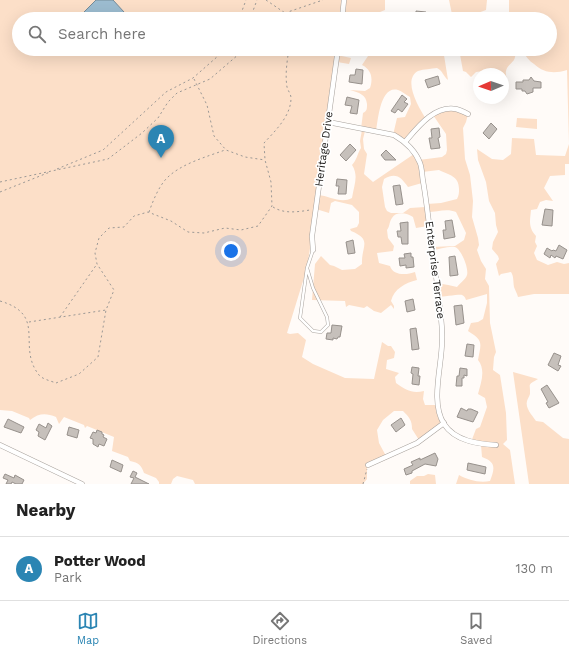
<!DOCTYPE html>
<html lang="en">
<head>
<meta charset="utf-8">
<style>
  body { margin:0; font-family:"Work Sans",sans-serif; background:#f2f2f2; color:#222 }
  .compass { position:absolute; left:473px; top:68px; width:36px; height:36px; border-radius:50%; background:#fff; box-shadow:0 4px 16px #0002; rotate:268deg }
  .you { position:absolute; left:231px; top:251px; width:14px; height:14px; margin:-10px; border:3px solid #fff; border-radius:50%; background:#1a73e8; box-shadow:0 0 0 6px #1a73e833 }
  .badge { display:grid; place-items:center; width:26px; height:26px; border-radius:50%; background:#2b85b3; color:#fff; font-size:13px; font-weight:700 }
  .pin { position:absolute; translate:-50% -33px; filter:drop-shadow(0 1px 2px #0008) }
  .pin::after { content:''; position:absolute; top:21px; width:14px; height:12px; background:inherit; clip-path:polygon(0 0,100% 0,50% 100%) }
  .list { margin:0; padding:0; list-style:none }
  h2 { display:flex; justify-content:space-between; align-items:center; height:52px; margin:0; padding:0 16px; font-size:17px }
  h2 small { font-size:13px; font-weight:400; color:#767676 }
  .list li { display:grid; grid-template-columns:26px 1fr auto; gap:12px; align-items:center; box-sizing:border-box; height:64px; padding:0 16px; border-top:1px solid #e0e0e0 }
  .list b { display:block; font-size:15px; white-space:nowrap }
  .list p { margin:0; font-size:13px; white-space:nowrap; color:#767676 }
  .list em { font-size:13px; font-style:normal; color:#767676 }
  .icon { flex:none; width:22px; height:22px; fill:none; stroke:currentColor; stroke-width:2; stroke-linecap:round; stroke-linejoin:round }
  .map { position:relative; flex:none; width:569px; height:484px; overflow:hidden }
  .search { position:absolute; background:#fff; box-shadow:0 4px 16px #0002; left:12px; right:12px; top:12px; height:44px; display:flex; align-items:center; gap:10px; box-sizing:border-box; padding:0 14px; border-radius:22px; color:#767676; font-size:15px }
  .sheet { height:116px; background:#fff }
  nav { display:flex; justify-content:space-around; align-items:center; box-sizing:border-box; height:56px; border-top:1px solid #e0e0e0; background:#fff; font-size:11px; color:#767676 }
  nav a { display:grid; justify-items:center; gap:2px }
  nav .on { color:#2b85b3 }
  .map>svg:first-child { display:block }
  .green { fill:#fcdfc8; fill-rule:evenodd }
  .water { fill:#9cbcd0; stroke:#758b98 }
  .building { fill:#c6c0bb; stroke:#97918c }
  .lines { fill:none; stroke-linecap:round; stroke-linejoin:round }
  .service-casing { stroke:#a8a29d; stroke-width:3.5 }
  .minor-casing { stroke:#a8a29d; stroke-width:5.5 }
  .path { stroke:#9b9895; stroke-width:1; stroke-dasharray:2 3; stroke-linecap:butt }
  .service { stroke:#fff; stroke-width:2.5 }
  .minor { stroke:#fff; stroke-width:4.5 }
  .labels { text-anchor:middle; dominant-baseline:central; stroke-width:3.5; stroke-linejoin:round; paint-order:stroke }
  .street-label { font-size:11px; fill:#1a1816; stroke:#fff }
</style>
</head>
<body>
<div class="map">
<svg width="569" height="484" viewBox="0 0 569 484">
  <rect width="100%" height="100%" fill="#fffbf8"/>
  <g class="green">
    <path d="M0,0H385V10L375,14L372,19H19V49H338L337,55L351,58L349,64L337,62L318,195C330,196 341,204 352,198C354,185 359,176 352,165C357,160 357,154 361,148L360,141L362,130L361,129L363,113C367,111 367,109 367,104C366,94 359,93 350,90L365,91L370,88C373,79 372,70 362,65L370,53L375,49H443L448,80C443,76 443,71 437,68C431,69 424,69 418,71C402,80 419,108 426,119L406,141L393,135L397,118L405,117L411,104L410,97C406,95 402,91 398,90C380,85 378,121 376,131H365L363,139L364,149L367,154L364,174L373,182L414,154L419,160L442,157L446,154L447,150L446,134L433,115L448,109L468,114L466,122L463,128L465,159L470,175L473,201L472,217L478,238L479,245L477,250L481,261L486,269L485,279L489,286L490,323L496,352L494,357L493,370L500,375L506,413L507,440L503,444L510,450L515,484H456L459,475C468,480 479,483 490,481C495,468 496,462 482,457L481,445L471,442L476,429L480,427L487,407L485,398L478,394C481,383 486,370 478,360C481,343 484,341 468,331L471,323L478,322L483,319L487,303V294L466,300C465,297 464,296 462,295C460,294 443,297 438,297L436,284C444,283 450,286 457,287C460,283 466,279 467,275C469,268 461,249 455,247C448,246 439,249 432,251V247L455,246L464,240L466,233L456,212C447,208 437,212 428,212V226L416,228L413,217C407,213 396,211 392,218C389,222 390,226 387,230L388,238L394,246L393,251L377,253L379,263L390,266C393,276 407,275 415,272L417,280C405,283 394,289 391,301L394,306V309L391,305L381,313L374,311L367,306L364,308L349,305L346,307L345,301L312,300L315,264L321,256L330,265L334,266L342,270L355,269L362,264C361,246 373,240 351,231L350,229L357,227L359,223V212L352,205L335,201L331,203L329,213L316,209L307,268L287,333L290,334L298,333L306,340L302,357L313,364L345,378L374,379L382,342L388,346H391L395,352L394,358L387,360L386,369L399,373L395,377L396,383C406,390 412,394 424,391L423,399L425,405H436L442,424L419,440L412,429C412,420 409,417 403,411H394L383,420L377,430L379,443L386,456L367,468V479L363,484H195L193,480L177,476L173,479L171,484H159V482L156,478L144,473C141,465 139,463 130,461L128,457L112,451L114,437L87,426L85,428L84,425L64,417L59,424L56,417C46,413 39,413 30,420L29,418L12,411L0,410ZM439,170C449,175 459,176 459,189C459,193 459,195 457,199L441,203L427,204L425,207L410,208L403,213H391L387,211L385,207L382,187L384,179C396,172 401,177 408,187L422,183V172Z"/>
    <path d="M449,0H487L486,10L475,14L471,19H453Z"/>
    <path d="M509,0H569V164H565V175L550,176L544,188L553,201L546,200L540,202L537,209L531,210C530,221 528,227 536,236L535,242L537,246L534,253L537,260L548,265L557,262L564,264L569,263V294H534L518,297C517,293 515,290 514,287C513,281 514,277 511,272L501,274L499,276L496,264L499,259L498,256L492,249L493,242L498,232L496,225L495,213L489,201L486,182L478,160L477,149L492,159L503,160L511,154L512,138L534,139L536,155L565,156L569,144L567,70C554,74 544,73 534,64C529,61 526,56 523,52L516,54C515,56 515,58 514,60C511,64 507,66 506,71C505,74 508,83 508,87L506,88L503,84V74H488L483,71L476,72L471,77L466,72L463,71L459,49H550V19H509Z"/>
    <path d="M517,118L537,119V129L516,127Z"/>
    <path d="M513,372L538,379C526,386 531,383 530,394C529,397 528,398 527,401C525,408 532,415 536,421L543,422L563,438L569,439V484H529Z"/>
    <path d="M428,474L435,475L436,484H410V481L417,476H424Z"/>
  </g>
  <path class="water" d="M96,0H113L124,12L120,19H77Z"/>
  <g class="building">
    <path d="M416,11L426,12V19H408V14H416Z"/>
    <path d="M356,69L363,70L362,84L349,82L350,75H355Z"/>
    <path d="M438,76L440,84L428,88L425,80Z"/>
    <path d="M531,77L534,81L541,82V88H533V92L527,94L525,91H522V89H516V82H523V80H529Z"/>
    <path d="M402,95L407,99L404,102L408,104L402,112L398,109L395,113L391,111Z"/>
    <path d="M347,97L359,100L357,114L350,113L352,106L345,105Z"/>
    <path d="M491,123L497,129L489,139L483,133Z"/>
    <path d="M439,128L440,137L438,138L440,148L431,149L429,138H432L431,129Z"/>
    <path d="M350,144L356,150L346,161L340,155Z"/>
    <path d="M386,150L396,160H385L381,155Z"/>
    <path d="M337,179L347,180L346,194H338L339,186H336Z"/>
    <path d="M400,185L403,204L396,205L393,186Z"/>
    <path d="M545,209L553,210L552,226L542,225Z"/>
    <path d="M452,220L455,237L444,239L443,230H446L445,221Z"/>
    <path d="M408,222V244H402L401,237H398L397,231H401L400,223Z"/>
    <path d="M353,240L355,253L348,254L346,242Z"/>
    <path d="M559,245L567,250L563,259L556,256L555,258L551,255L550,258L544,254L547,248L552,251L553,250L556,251Z"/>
    <path d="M411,253V257H413L414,267L406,268V265L400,266L399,258H405L404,254Z"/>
    <path d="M455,256L458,275L450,276L449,257Z"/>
    <path d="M413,299L415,310L407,312L405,301Z"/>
    <path d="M462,305L464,323L456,325L454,306Z"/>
    <path d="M332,325L342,326L340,337H338L337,339L333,338V340L326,339L327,333H331Z"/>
    <path d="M416,328L419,349L412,350L410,329Z"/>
    <path d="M467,344L474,345L473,357L465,356Z"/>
    <path d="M554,353L561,356L558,365L561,366L558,371L548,365Z"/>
    <path d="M412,367L419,368L418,376H420L419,385L412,384L413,374L411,373Z"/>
    <path d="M460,368L467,369V376L464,375V378H462V386H456L457,376H459Z"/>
    <path d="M547,385L559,403L549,408L546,403L548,402L541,389Z"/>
    <path d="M461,408L467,411L468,409H471L478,412L473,422L457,417Z"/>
    <path d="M401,418L405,425L396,432L391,425Z"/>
    <path d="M8,419L24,427L21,433L4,427Z"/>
    <path d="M48,423L52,426L45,440L38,436L39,432L36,430L39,424L46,428Z"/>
    <path d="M69,427L79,430L77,438L67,435Z"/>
    <path d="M97,430L102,432V434L104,435L103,437L107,439L104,446L99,444L98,447L93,444V439L90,438L93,432L96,433Z"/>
    <path d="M435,453L438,459L436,466L425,464L412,471V473L406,475L404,469L413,465L411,462L420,458V460Z"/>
    <path d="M112,460L123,465L121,472L110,467Z"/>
    <path d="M468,463L486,467L485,474L467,470Z"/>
    <path d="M133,471L137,473L135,477L149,484H131L134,478L130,477Z"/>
    <path d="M5,474L14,478L15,475L24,480L22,484H16L12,482L11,484H6L8,480L3,478Z"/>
  </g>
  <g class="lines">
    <defs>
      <path id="service" d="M307,268L313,288L327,317L328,325L321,332L313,331L300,318L307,268L313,250"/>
      <g id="minor">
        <path d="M342,19L344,0"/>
        <path d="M328,122L394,135C406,142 415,150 420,163C422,168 422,175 423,181C426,198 428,215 430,232C433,254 436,276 439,298C440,313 443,327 442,341C442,366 430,402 444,424C455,441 478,444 496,445"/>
        <path d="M405,142C417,128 434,105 456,109C460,110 464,112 468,114"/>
        <path d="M313,250L312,236L338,49"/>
        <path d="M0,445L82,484"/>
        <path d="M368,465L417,443L444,423"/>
      </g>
    </defs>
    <use href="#service" class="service-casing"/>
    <use href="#minor" class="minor-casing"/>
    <g class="path">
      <path d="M266,0L285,13L286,19"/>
      <path d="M285,13L323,0"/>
      <path d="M239,19L246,0"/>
      <path d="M250,19L257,0"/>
      <path d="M194,79L207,105L214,136L226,150L245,157L265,160"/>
      <path d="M57,169L103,150L166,92L193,78L226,49"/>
      <path d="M0,182L108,159L142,133L158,118L168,102L177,93L210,79L239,54L241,49"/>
      <path d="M0,192L50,172"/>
      <path d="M273,207C284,214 297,212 310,210"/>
      <path d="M149,212C153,201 158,188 166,179C180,164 206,157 225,150"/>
      <path d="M0,301C48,315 16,346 39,375C42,379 51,381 56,383L79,374L98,357L106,310L114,290L97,264L95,253L99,238L109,228L124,227L134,216L148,212L171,221L188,232L204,233L225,228L241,230L258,226L272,206L271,182L265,160L264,143C275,131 291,116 291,98C291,94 288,91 287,87C285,75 287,61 289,49"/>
      <path d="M60,317L97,264"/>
      <path d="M29,322L106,310"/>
      <path d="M363,484L367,469"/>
    </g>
    <use href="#service" class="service"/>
    <use href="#minor" class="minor"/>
  </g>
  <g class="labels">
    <g class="street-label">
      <text transform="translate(324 149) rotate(-82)">Heritage Drive</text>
      <text transform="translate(435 270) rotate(83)">Enterprise Terrace</text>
    </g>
  </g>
</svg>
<svg class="compass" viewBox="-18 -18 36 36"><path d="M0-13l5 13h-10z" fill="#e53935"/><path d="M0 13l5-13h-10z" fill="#767676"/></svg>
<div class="you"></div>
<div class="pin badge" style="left:161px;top:158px">A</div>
<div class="search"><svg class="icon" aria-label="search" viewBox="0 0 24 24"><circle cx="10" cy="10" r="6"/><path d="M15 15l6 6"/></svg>Search here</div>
</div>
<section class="sheet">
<h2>Nearby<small></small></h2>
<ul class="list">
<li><span class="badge">A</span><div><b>Potter Wood</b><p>Park</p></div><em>130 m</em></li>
</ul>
</section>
<nav>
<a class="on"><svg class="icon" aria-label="map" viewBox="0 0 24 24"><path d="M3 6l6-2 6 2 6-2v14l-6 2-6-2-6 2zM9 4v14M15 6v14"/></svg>Map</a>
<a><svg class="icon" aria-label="directions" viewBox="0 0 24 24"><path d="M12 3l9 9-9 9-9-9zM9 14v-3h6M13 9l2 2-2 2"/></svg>Directions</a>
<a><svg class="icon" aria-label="saved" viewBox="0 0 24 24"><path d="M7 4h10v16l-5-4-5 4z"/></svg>Saved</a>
</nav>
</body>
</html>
